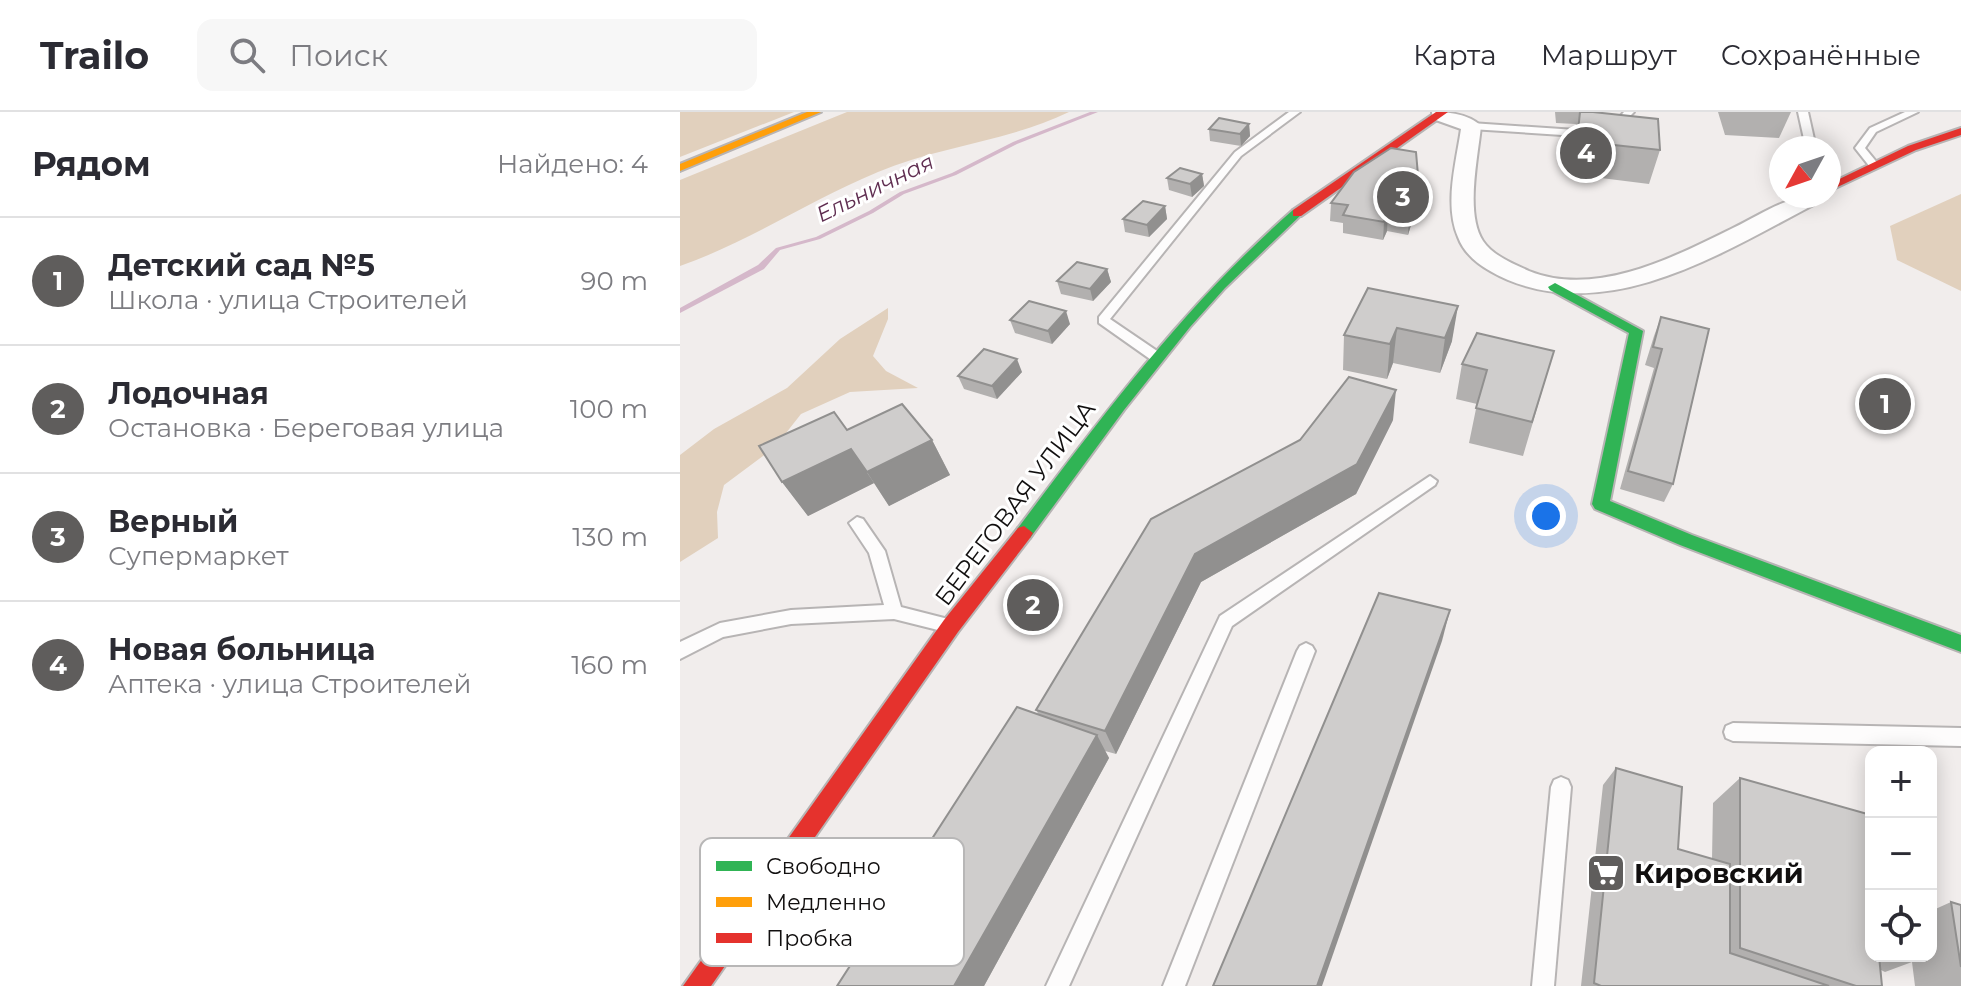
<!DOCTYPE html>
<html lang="ru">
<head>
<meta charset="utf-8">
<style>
  body { margin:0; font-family:Montserrat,sans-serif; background:#f7f7f7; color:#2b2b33 }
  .controls { position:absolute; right:24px; bottom:24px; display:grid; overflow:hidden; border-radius:16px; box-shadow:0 4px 20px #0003 }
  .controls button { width:72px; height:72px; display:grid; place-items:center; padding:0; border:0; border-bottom:2px solid #e1e1e2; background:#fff; color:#2b2b33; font:40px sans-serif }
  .compass { position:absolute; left:1089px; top:24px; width:72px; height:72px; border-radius:50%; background:#fff; box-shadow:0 4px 20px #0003; rotate:230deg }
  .you { position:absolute; left:866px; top:404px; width:28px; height:28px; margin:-20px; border:6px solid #fff; border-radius:50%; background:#1a73e8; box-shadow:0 0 0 12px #1a73e833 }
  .badge { display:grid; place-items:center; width:52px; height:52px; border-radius:50%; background:#5f5d5c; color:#fff; font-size:26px; font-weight:700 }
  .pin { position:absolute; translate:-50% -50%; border:4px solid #fff; box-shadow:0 2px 8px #0006 }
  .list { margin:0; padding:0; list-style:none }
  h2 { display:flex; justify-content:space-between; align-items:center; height:104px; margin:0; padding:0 32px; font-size:34px }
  h2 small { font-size:26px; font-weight:400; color:#7c7c81 }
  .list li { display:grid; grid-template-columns:52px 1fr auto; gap:24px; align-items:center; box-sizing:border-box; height:128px; padding:0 32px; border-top:2px solid #e1e1e2 }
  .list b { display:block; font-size:30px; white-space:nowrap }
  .list p { margin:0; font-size:26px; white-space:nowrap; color:#7c7c81 }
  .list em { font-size:26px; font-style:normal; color:#7c7c81 }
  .icon { flex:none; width:44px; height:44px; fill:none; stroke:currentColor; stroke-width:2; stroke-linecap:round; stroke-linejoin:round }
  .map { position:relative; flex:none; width:1281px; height:874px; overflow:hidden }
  header { display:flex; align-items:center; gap:48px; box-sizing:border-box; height:112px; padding:0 40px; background:#fff; border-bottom:2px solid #e1e1e2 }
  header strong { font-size:38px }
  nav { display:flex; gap:44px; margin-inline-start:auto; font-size:28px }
  .search { width:560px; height:72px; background:#f7f7f7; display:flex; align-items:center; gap:20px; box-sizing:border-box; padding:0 28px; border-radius:16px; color:#7c7c81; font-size:30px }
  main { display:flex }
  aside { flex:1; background:#fff }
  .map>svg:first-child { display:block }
  .green { fill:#e1d0bd }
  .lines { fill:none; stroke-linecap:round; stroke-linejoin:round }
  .stream { fill:#d5b8ca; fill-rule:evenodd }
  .lane-casing { stroke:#b7b4b4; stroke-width:4 }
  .street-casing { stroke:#b7b4b4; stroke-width:4 }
  .fast-casing { stroke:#b7b4b4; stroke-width:4 }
  .slow-casing { stroke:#b7b4b4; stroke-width:4 }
  .jam-casing { stroke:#b7b4b4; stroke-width:4 }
  .lane { fill:#fdfcfc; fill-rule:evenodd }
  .street { fill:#fdfcfc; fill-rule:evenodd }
  .fast { fill:#30b455; fill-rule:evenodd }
  .slow { fill:#ff9f0a; fill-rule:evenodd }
  .jam { fill:#e5322d; fill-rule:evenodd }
  .wall { fill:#b2b0af }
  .shaded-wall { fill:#91908f }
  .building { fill:#cfcdcc; stroke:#91908f; stroke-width:2 }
  .labels { text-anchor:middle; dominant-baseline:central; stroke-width:6; stroke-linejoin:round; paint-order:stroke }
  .far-water-label { font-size:22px; font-style:italic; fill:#602e51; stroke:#fff }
  .street-label { font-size:24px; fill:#110f0f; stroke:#fff }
  .near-poi-label { font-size:28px; font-weight:bold; fill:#110f0f; stroke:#fff; text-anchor:start }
  .key { fill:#fff; stroke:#b8b7b7; stroke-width:2 }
  .key-label { font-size:22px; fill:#110f0f }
</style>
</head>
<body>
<header>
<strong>Trailo</strong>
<div class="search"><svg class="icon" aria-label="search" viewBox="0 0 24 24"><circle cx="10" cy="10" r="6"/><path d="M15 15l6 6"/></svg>Поиск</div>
<nav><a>Карта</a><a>Маршрут</a><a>Сохранённые</a></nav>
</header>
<main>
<aside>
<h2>Рядом<small>Найдено: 4</small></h2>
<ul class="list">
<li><span class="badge">1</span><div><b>Детский сад №5</b><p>Школа · улица Строителей</p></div><em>90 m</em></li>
<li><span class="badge">2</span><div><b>Лодочная</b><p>Остановка · Береговая улица</p></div><em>100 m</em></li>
<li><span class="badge">3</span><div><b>Верный</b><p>Супермаркет</p></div><em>130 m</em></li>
<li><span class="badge">4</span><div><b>Новая больница</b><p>Аптека · улица Строителей</p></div><em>160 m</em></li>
</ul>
</aside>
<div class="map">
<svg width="1281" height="874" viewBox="0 0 1281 874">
  <rect width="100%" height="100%" fill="#f1edec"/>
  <g class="green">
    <path d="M0,0H114L0,45Z"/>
    <path d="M167,0H389C330,29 259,34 198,60C130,88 69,130 0,154V68Z"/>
    <path d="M1281,82V179L1217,148L1210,114Z"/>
    <path d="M208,196V207L193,244L206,259L238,276L170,280L121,302L95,335L44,373L37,400L38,426L0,450V343L34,317L107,276L160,227Z"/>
  </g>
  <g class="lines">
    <path class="stream" d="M410,0H418L337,32L276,63L224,82L193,101L140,127L100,138L84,157L0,201V196L78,153L96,136L136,125L189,99L220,80L272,61L333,30Z"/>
    <defs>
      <g id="lane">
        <path d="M609,0H620L561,44L430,207L480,241V247H470L419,211V205L555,40Z"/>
        <path d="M944,0H954L928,26L791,17L786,14L791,11L926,20Z"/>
        <path d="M1118,0H1128L1136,36H1126Z"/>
        <path d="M1225,0H1238L1196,20L1185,36L1199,53L1190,55L1175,36L1190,16Z"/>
        <path d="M750,364L757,369L755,373L552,514L389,874H366L540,504Z"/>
        <path d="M177,405L183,407L205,439L221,495L272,508L275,513L272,518L266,520L214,507L111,512L43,525L0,547V530L40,511L111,498L204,493L189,441L169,411Z"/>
        <path d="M626,531L632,534L635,539L505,874H483L617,539L620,534Z"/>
        <path d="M1053,611L1281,616V634L1053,629L1046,626L1044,620L1046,614Z"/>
        <path d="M881,665L888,668L891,675L874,874H852L871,675L874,668Z"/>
      </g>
      <path id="street" d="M752,0C769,0 789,2 801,14C798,45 785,102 803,129C813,144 834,152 849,159C916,186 994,145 1053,116C1088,99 1104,84 1144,84L1141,89C1048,137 935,212 828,168C808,159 786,147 778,125C764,92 776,51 781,17L753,7Z"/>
      <g id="fast">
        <path d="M613,98L623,101L545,176L510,215L444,298L350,426H338L335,421L338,416C423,303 506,192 613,98Z"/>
        <path d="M875,171L963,219L930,389L1012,423L1281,523V540L1000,433L915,397L912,392L949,221L870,178L868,175Z"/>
      </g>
      <path id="slow" d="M127,0H141L0,59V52Z"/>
      <g id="jam">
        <path d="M756,0H768L621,104H613V98Z"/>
        <path d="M1281,16V23L1236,38L1149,79V72L1228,34Z"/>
        <path d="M344,414L353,421L350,426L278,520L31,874H3L264,508L338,416Z"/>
      </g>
    </defs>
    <use href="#lane" class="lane-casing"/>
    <use href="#street" class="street-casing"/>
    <use href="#fast" class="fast-casing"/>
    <use href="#slow" class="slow-casing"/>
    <use href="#jam" class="jam-casing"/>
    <use href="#lane" class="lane"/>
    <use href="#street" class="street"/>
    <use href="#fast" class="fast"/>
    <use href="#slow" class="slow"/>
    <use href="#jam" class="jam"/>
  </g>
  <g class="wall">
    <path d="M875,0H913L980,38L969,72L889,62L892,31L896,12L876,11Z"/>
    <path d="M1038,0H1111L1099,26L1045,23Z"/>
    <path d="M569,12L570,24L561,34L530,29L529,17Z"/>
    <path d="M522,62L524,74L512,85L489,78L487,66Z"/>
    <path d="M739,75L737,93L728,123L707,119L703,128L663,121V111L650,109L651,91Z"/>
    <path d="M485,94L487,107L469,125L445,120L443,107Z"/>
    <path d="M427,157L431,170L413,189L381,182L377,169Z"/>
    <path d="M688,176L772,229L760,261L713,251L707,267L663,258L664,223Z"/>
    <path d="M981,205L993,372L984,390L940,377L974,256L965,253L974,224Z"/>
    <path d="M330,208L390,212L372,232L335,221Z"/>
    <path d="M874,239L843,344L789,331L797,292L776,287L782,252Z"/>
    <path d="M342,260L317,287L284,277L278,264Z"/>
    <path d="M713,308L676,382L521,470L436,642L425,639L429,646L304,874H157L359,603L356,598Z"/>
    <path d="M167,318L252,328L270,363L209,394L194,371L128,404L102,370Z"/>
    <path d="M936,656L998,737L1032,747L1033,691L1060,666L1191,844H1251V799L1271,790L1281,793V874H1235L1232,850L1205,860L1201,858L1202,874H901L923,673Z"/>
  </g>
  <g class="shaded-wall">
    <path d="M569,12L570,24L561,34L560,22Z"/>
    <path d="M522,62L524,74L512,85L510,72Z"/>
    <path d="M739,75L737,93L728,123L729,105Z"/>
    <path d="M485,94L487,107L469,125L467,113Z"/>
    <path d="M708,101L707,119L703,128L704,110Z"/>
    <path d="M427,157L431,170L413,189L410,177Z"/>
    <path d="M778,194L772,229L760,261L765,226Z"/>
    <path d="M386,199L390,212L372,232L368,219Z"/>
    <path d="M717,216L713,251L707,267L710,232Z"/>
    <path d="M337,247L342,260L317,287L312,274Z"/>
    <path d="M716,278L713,308L676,382L521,470L436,642L425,619L515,442Z"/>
    <path d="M252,328L270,363L209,394L187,360Z"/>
    <path d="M171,337L194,371L128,404L102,370Z"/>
    <path d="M770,498L762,529L642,874H637Z"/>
    <path d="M417,623L429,646L304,874H274Z"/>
  </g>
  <g class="building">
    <path d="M900,0H913L978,7L980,38L897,29Z"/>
    <path d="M539,6L569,12L560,22L529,17Z"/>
    <path d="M711,36L736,40L739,75L729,105L708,101L704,110L663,103L668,93L651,91L674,60Z"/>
    <path d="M500,56L522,62L510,72L487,66Z"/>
    <path d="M463,89L485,94L467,113L443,107Z"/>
    <path d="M397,150L427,157L410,177L377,169Z"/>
    <path d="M688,176L778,194L765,226L717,216L710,232L664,223Z"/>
    <path d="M349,189L386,199L368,219L330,208Z"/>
    <path d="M981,205L1029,217L993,372L948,359L982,237L973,235Z"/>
    <path d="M797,221L874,239L852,310L796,296L807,258L782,252Z"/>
    <path d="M304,237L337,247L312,274L278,264Z"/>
    <path d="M669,265L716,278L677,352L515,442L425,619L356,598L471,407L620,328Z"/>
    <path d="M222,292L252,328L187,360L171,337L102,370L79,334L154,300L167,318Z"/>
    <path d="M699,481L770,498L637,874H533Z"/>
    <path d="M337,595L417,623L274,874H157Z"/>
    <path d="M936,656L1002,675L998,737L1050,752V841L1149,874H921L914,871Z"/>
    <path d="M1060,666L1191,703V844H1199L1202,874H1176L1060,836Z"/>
    <path d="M1271,790L1281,793V855Z"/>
  </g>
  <defs>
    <symbol id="supermarket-square" viewBox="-11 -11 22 22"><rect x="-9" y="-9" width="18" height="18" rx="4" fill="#5f5d5c" stroke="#fff"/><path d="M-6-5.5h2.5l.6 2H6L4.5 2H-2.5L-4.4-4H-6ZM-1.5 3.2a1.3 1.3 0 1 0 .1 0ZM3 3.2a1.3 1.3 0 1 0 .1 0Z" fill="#fff"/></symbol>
  </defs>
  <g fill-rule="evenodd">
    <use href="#supermarket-square" x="904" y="739" width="44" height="44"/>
  </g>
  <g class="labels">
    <g class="far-water-label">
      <text transform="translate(195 76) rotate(-26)">Ельничная</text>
    </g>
    <g class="street-label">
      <text transform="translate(335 391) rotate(-53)">БЕРЕГОВАЯ УЛИЦА</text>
    </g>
    <g class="near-poi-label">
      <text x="954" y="761">Кировский</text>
    </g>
  </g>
  <rect x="20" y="726" width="264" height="128" rx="12" class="key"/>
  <rect x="36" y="749" width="36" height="10" fill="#30b455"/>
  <rect x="36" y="785" width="36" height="10" fill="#ff9f0a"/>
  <rect x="36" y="821" width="36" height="10" fill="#e5322d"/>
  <g class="key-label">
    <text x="86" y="762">Свободно</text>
    <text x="86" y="798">Медленно</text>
    <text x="86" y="834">Пробка</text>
  </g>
</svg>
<div class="controls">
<button>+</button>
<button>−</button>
<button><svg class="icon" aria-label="locate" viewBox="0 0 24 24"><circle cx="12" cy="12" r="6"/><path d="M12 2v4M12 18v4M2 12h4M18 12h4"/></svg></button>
</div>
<svg class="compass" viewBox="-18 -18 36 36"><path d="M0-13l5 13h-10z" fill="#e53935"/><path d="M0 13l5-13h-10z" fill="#7c7c81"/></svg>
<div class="you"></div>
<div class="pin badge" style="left:1205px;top:292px">1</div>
<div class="pin badge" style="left:353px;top:493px">2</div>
<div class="pin badge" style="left:723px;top:85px">3</div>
<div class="pin badge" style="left:906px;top:41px">4</div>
</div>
</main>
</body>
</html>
